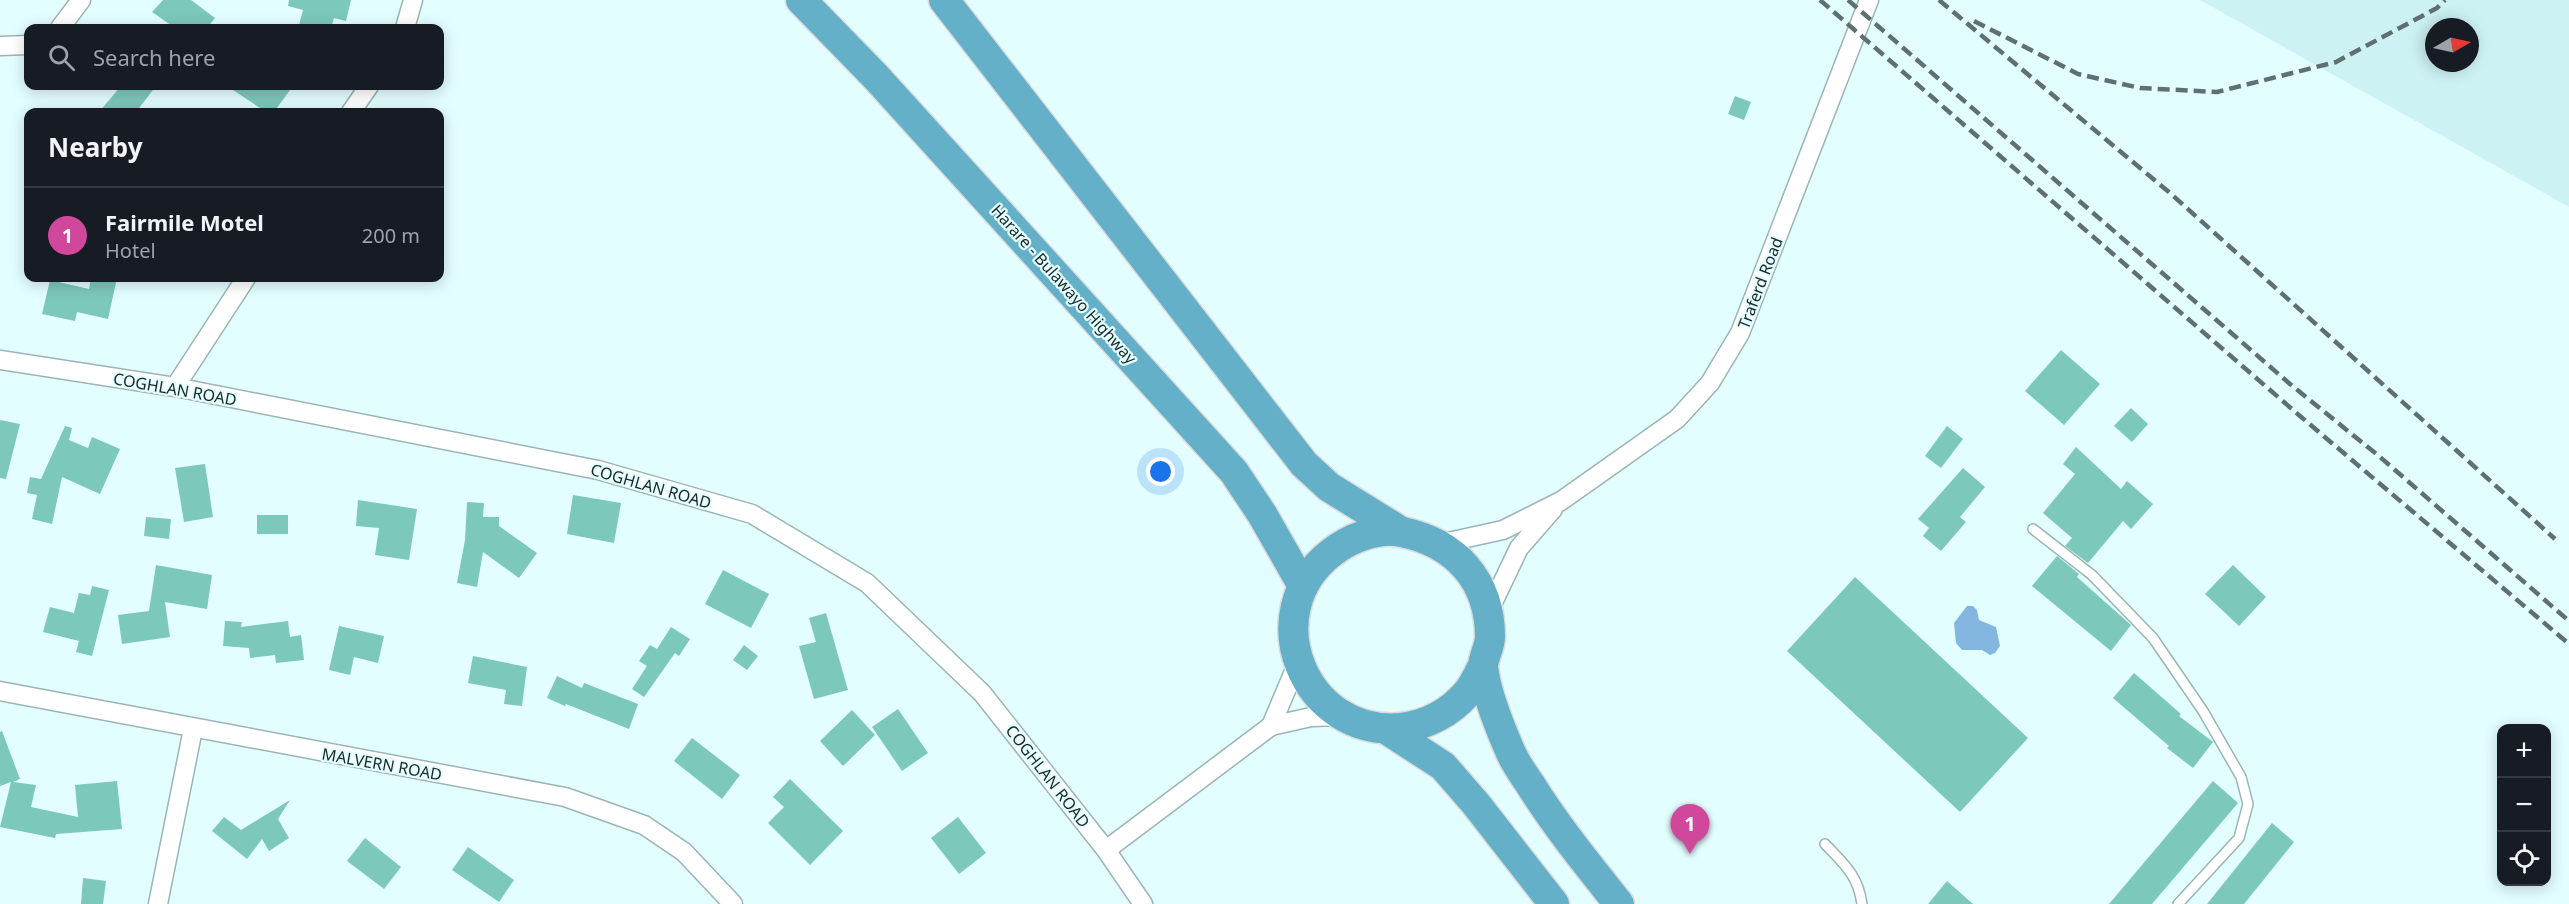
<!DOCTYPE html>
<html lang="en">
<head>
<meta charset="utf-8">
<style>
  body { margin:0; font-family:"Noto Sans",sans-serif; background:#20242c; color:#f1f3f6 }
  .controls { position:absolute; right:18px; bottom:18px; display:grid; overflow:hidden; border-radius:12px; box-shadow:0 3px 15px #0003 }
  .controls button { width:54px; height:54px; display:grid; place-items:center; padding:0; border:0; border-bottom:2px solid #363941; background:#171b24; color:#f1f3f6; font:30px sans-serif }
  .compass { position:absolute; left:2425px; top:18px; width:54px; height:54px; border-radius:50%; background:#171b24; box-shadow:0 3px 15px #0003; rotate:81deg }
  .you { position:absolute; left:1161px; top:472px; width:21px; height:21px; margin:-15px; border:4px solid #fff; border-radius:50%; background:#1a73e8; box-shadow:0 0 0 9px #1a73e833 }
  .badge { display:grid; place-items:center; width:39px; height:39px; border-radius:50%; background:#1a73e8; color:#fff; font-size:20px; font-weight:700 }
  .pin { position:absolute; translate:-50% -50px; filter:drop-shadow(0 2px 3px #0008) }
  .pin::after { content:''; position:absolute; top:32px; width:21px; height:18px; background:inherit; clip-path:polygon(0 0,100% 0,50% 100%) }
  .list { margin:0; padding:0; list-style:none }
  h2 { display:flex; justify-content:space-between; align-items:center; height:78px; margin:0; padding:0 24px; font-size:26px }
  h2 small { font-size:20px; font-weight:400; color:#9ea1a6 }
  .list li { display:grid; grid-template-columns:39px 1fr auto; gap:18px; align-items:center; box-sizing:border-box; height:96px; padding:0 24px; border-top:2px solid #363941 }
  .list b { display:block; font-size:22px; white-space:nowrap }
  .list p { margin:0; font-size:20px; white-space:nowrap; color:#9ea1a6 }
  .list em { font-size:20px; font-style:normal; color:#9ea1a6 }
  .icon { flex:none; width:33px; height:33px; fill:none; stroke:currentColor; stroke-width:2; stroke-linecap:round; stroke-linejoin:round }
  .map { position:relative; flex:none; width:2569px; height:904px; overflow:hidden }
  .search { position:absolute; background:#171b24; box-shadow:0 3px 15px #0003; left:24px; top:24px; width:420px; height:66px; display:flex; align-items:center; gap:15px; box-sizing:border-box; padding:0 21px; border-radius:12px; color:#9ea1a6; font-size:22px }
  .panel { position:absolute; background:#171b24; box-shadow:0 3px 15px #0003; left:24px; top:108px; width:420px; height:174px; border-radius:12px }
  .map>svg:first-child { display:block }
  .built { fill:#cdf2f4; fill-rule:evenodd }
  .water { fill:#84b7e0 }
  .building { fill:#7cc9b9 }
  .lines { fill:none; stroke-linecap:round; stroke-linejoin:round }
  .service-casing { stroke:#9bb4b6; stroke-width:12 }
  .minor-casing { stroke:#9bb4b6; stroke-width:21 }
  .trunk-casing { stroke:#dbdcdc; stroke-width:33 }
  .service { stroke:#fff; stroke-width:9 }
  .minor { stroke:#fff; stroke-width:18 }
  .trunk { stroke:#64b0c8; stroke-width:30 }
  .rail { stroke:#607070; stroke-width:4.5; stroke-dasharray:12 6; stroke-linecap:butt }
  .labels { text-anchor:middle; dominant-baseline:central; stroke-width:4.5; stroke-linejoin:round; paint-order:stroke }
  .street-label { font-size:16px; fill:#1d2727; stroke:#e3feff }
</style>
</head>
<body>
<div class="map">
<svg width="2569" height="904" viewBox="0 0 2569 904">
  <rect width="100%" height="100%" fill="#e3feff"/>
  <path class="built" d="M2200,0H2569V207ZM2434,27H2470V63H2434Z"/>
  <path class="water" d="M1967,606H1973L1977,610L1979,620L1996,627L2000,646L1995,653L1990,655L1982,650H1962L1956,643L1954,623Z"/>
  <g class="building">
    <path d="M163,0H191L215,18L207,28H175L152,12Z"/>
    <path d="M289,0H351L346,21L334,18L331,28H312L299,25L303,10L288,6Z"/>
    <path d="M121,86H156L136,112H99Z"/>
    <path d="M227,86H293L274,112H266Z"/>
    <path d="M1735,96L1751,102L1744,120L1728,114Z"/>
    <path d="M91,278H117L108,319L77,312L75,321L42,314L50,280L89,289Z"/>
    <path d="M2061,350L2100,384L2064,425L2025,391Z"/>
    <path d="M2131,408L2148,424L2132,442L2114,426Z"/>
    <path d="M0,420L20,424L6,479L0,478Z"/>
    <path d="M65,426L72,428L69,440L88,448L92,437L120,449L100,494L62,477L52,524L32,519L37,495L27,493L30,477L41,479Z"/>
    <path d="M1947,426L1963,439L1941,468L1925,456Z"/>
    <path d="M2076,447L2121,489L2127,481L2153,504L2131,529L2123,521L2088,563L2065,546L2072,538L2043,513L2075,474L2063,464Z"/>
    <path d="M205,464L213,517L184,522L175,468Z"/>
    <path d="M1963,468L1985,487L1960,517L1966,522L1941,551L1923,536L1929,528L1918,519Z"/>
    <path d="M573,495L621,503L614,543L567,534Z"/>
    <path d="M358,500L417,509L409,560L375,555L379,528L356,526Z"/>
    <path d="M467,502L484,503L483,517H499V526L537,553L519,578L483,552L477,587L457,583L465,540Z"/>
    <rect x="257" y="515" width="31" height="19"/>
    <path d="M146,517L171,519L169,539L144,536Z"/>
    <path d="M2057,556L2079,574L2077,577L2131,625L2111,651L2032,586Z"/>
    <path d="M156,565L212,575L207,609L165,602L170,637L122,644L118,615L149,611Z"/>
    <path d="M2233,565L2266,597L2239,626L2205,594Z"/>
    <path d="M723,570L769,594L751,628L705,604Z"/>
    <path d="M1855,577L2028,738L1960,812L1787,651Z"/>
    <path d="M92,586L109,590L92,656L76,652L79,641L43,632L50,607L74,613L79,593L90,595Z"/>
    <path d="M826,613L848,690L814,699L799,646L816,642L809,618Z"/>
    <path d="M225,621L242,622L241,627L288,621L290,637L301,635L304,660L276,663L275,655L250,658L249,648L223,646Z"/>
    <path d="M339,626L384,636L378,663L354,657L350,675L329,670Z"/>
    <path d="M671,627L690,639L679,656L675,653L644,697L632,689L647,666L639,661L650,645L657,649Z"/>
    <path d="M744,645L758,656L747,670L733,660Z"/>
    <path d="M473,656L527,667L522,706L504,704L506,690L468,683Z"/>
    <path d="M2134,673L2181,714L2179,716L2213,742L2193,768L2167,748L2169,746L2113,698Z"/>
    <path d="M557,676L582,688L584,683L638,704L629,729L566,704L565,706L547,698Z"/>
    <path d="M898,709L928,753L902,771L872,727Z"/>
    <path d="M852,710L875,735L843,766L820,741Z"/>
    <path d="M2,731L20,779L13,782L36,785L31,807L78,817L75,785L117,781L122,829L56,834L55,838L0,827L11,782L0,786V732Z"/>
    <path d="M692,738L740,775L722,799L674,761Z"/>
    <path d="M790,779L843,831L810,865L768,823L784,807L773,797Z"/>
    <path d="M2213,781L2238,803L2152,904H2109Z"/>
    <path d="M290,800L278,819L289,838L269,851L262,839L247,859L212,831L224,817L241,830Z"/>
    <path d="M958,817L986,853L959,874L931,838Z"/>
    <path d="M2272,823L2294,842L2244,904H2207Z"/>
    <path d="M365,838L401,867L384,889L347,861Z"/>
    <path d="M468,847L514,880L499,902L452,870Z"/>
    <path d="M83,878L106,881L103,904H81Z"/>
    <path d="M1947,881L1973,904H1928Z"/>
  </g>
  <g class="lines">
    <defs>
      <g id="service">
        <path d="M2033,529L2092,575L2153,638L2203,711L2241,777L2248,804L2239,838L2178,904"/>
        <path d="M1825,844C1844,864 1858,875 1862,904"/>
      </g>
      <g id="minor">
        <path d="M60,28L81,0"/>
        <path d="M405,28L413,0"/>
        <path d="M0,46L28,45"/>
        <path d="M351,112L369,86"/>
        <path d="M0,360L175,387L598,470L752,514L867,583L982,693L1106,850L1143,904"/>
        <path d="M175,387L246,278"/>
        <path d="M1439,544L1503,530L1561,501L1677,419L1710,383L1740,333L1869,0"/>
        <path d="M1488,613L1519,548L1553,509"/>
        <path d="M1298,662L1271,726L1311,717L1342,716"/>
        <path d="M0,691L565,797L644,825L684,852L733,904"/>
        <path d="M1106,850L1271,726"/>
        <path d="M158,904L193,729"/>
      </g>
      <g id="trunk">
        <path d="M801,0L876,77L1234,472L1262,514L1303,586"/>
        <path d="M944,0L1304,464L1329,487L1400,531"/>
        <path d="M1483,666C1478,674 1474,685 1467,693C1450,713 1426,725 1401,728C1304,737 1254,613 1331,553C1350,538 1378,527 1402,532C1456,543 1490,581 1490,637C1490,647 1483,657 1483,667C1486,694 1500,728 1511,753C1516,764 1523,774 1530,784C1556,826 1588,865 1619,904"/>
        <path d="M1386,729L1443,766L1476,804L1554,904"/>
      </g>
    </defs>
    <use href="#service" class="service-casing"/>
    <use href="#minor" class="minor-casing"/>
    <use href="#trunk" class="trunk-casing"/>
    <use href="#service" class="service"/>
    <use href="#minor" class="minor"/>
    <use href="#trunk" class="trunk"/>
    <g class="rail">
      <path d="M1820,0L2300,416L2569,644"/>
      <path d="M1848,0L2290,384L2380,457L2569,621"/>
      <path d="M1939,0L2170,193L2555,539"/>
      <path d="M1974,21L2078,74L2140,88L2217,92L2336,62L2437,8L2445,0"/>
    </g>
  </g>
  <g class="labels">
    <g class="street-label">
      <text transform="translate(1760 283) rotate(-69)">Traferd Road</text>
      <text transform="translate(1064 284) rotate(48)">Harare - Bulawayo Highway</text>
      <text transform="translate(175 389) rotate(10)">COGHLAN ROAD</text>
      <text transform="translate(651 486) rotate(16)">COGHLAN ROAD</text>
      <text transform="translate(382 764) rotate(10)">MALVERN ROAD</text>
      <text transform="translate(1048 776) rotate(52)">COGHLAN ROAD</text>
    </g>
  </g>
</svg>
<div class="controls">
<button>+</button>
<button>−</button>
<button><svg class="icon" aria-label="locate" viewBox="0 0 24 24"><circle cx="12" cy="12" r="6"/><path d="M12 2v4M12 18v4M2 12h4M18 12h4"/></svg></button>
</div>
<svg class="compass" viewBox="-18 -18 36 36"><path d="M0-13l5 13h-10z" fill="#e53935"/><path d="M0 13l5-13h-10z" fill="#9ea1a6"/></svg>
<div class="you"></div>
<div class="pin badge" style="left:1690px;top:854px;background:#d1479c">1</div>
<div class="search"><svg class="icon" aria-label="search" viewBox="0 0 24 24"><circle cx="10" cy="10" r="6"/><path d="M15 15l6 6"/></svg>Search here</div>
<section class="panel">
<h2>Nearby<small></small></h2>
<ul class="list">
<li><span class="badge" style="background:#d1479c">1</span><div><b>Fairmile Motel</b><p>Hotel</p></div><em>200 m</em></li>
</ul>
</section>
</div>
</body>
</html>
